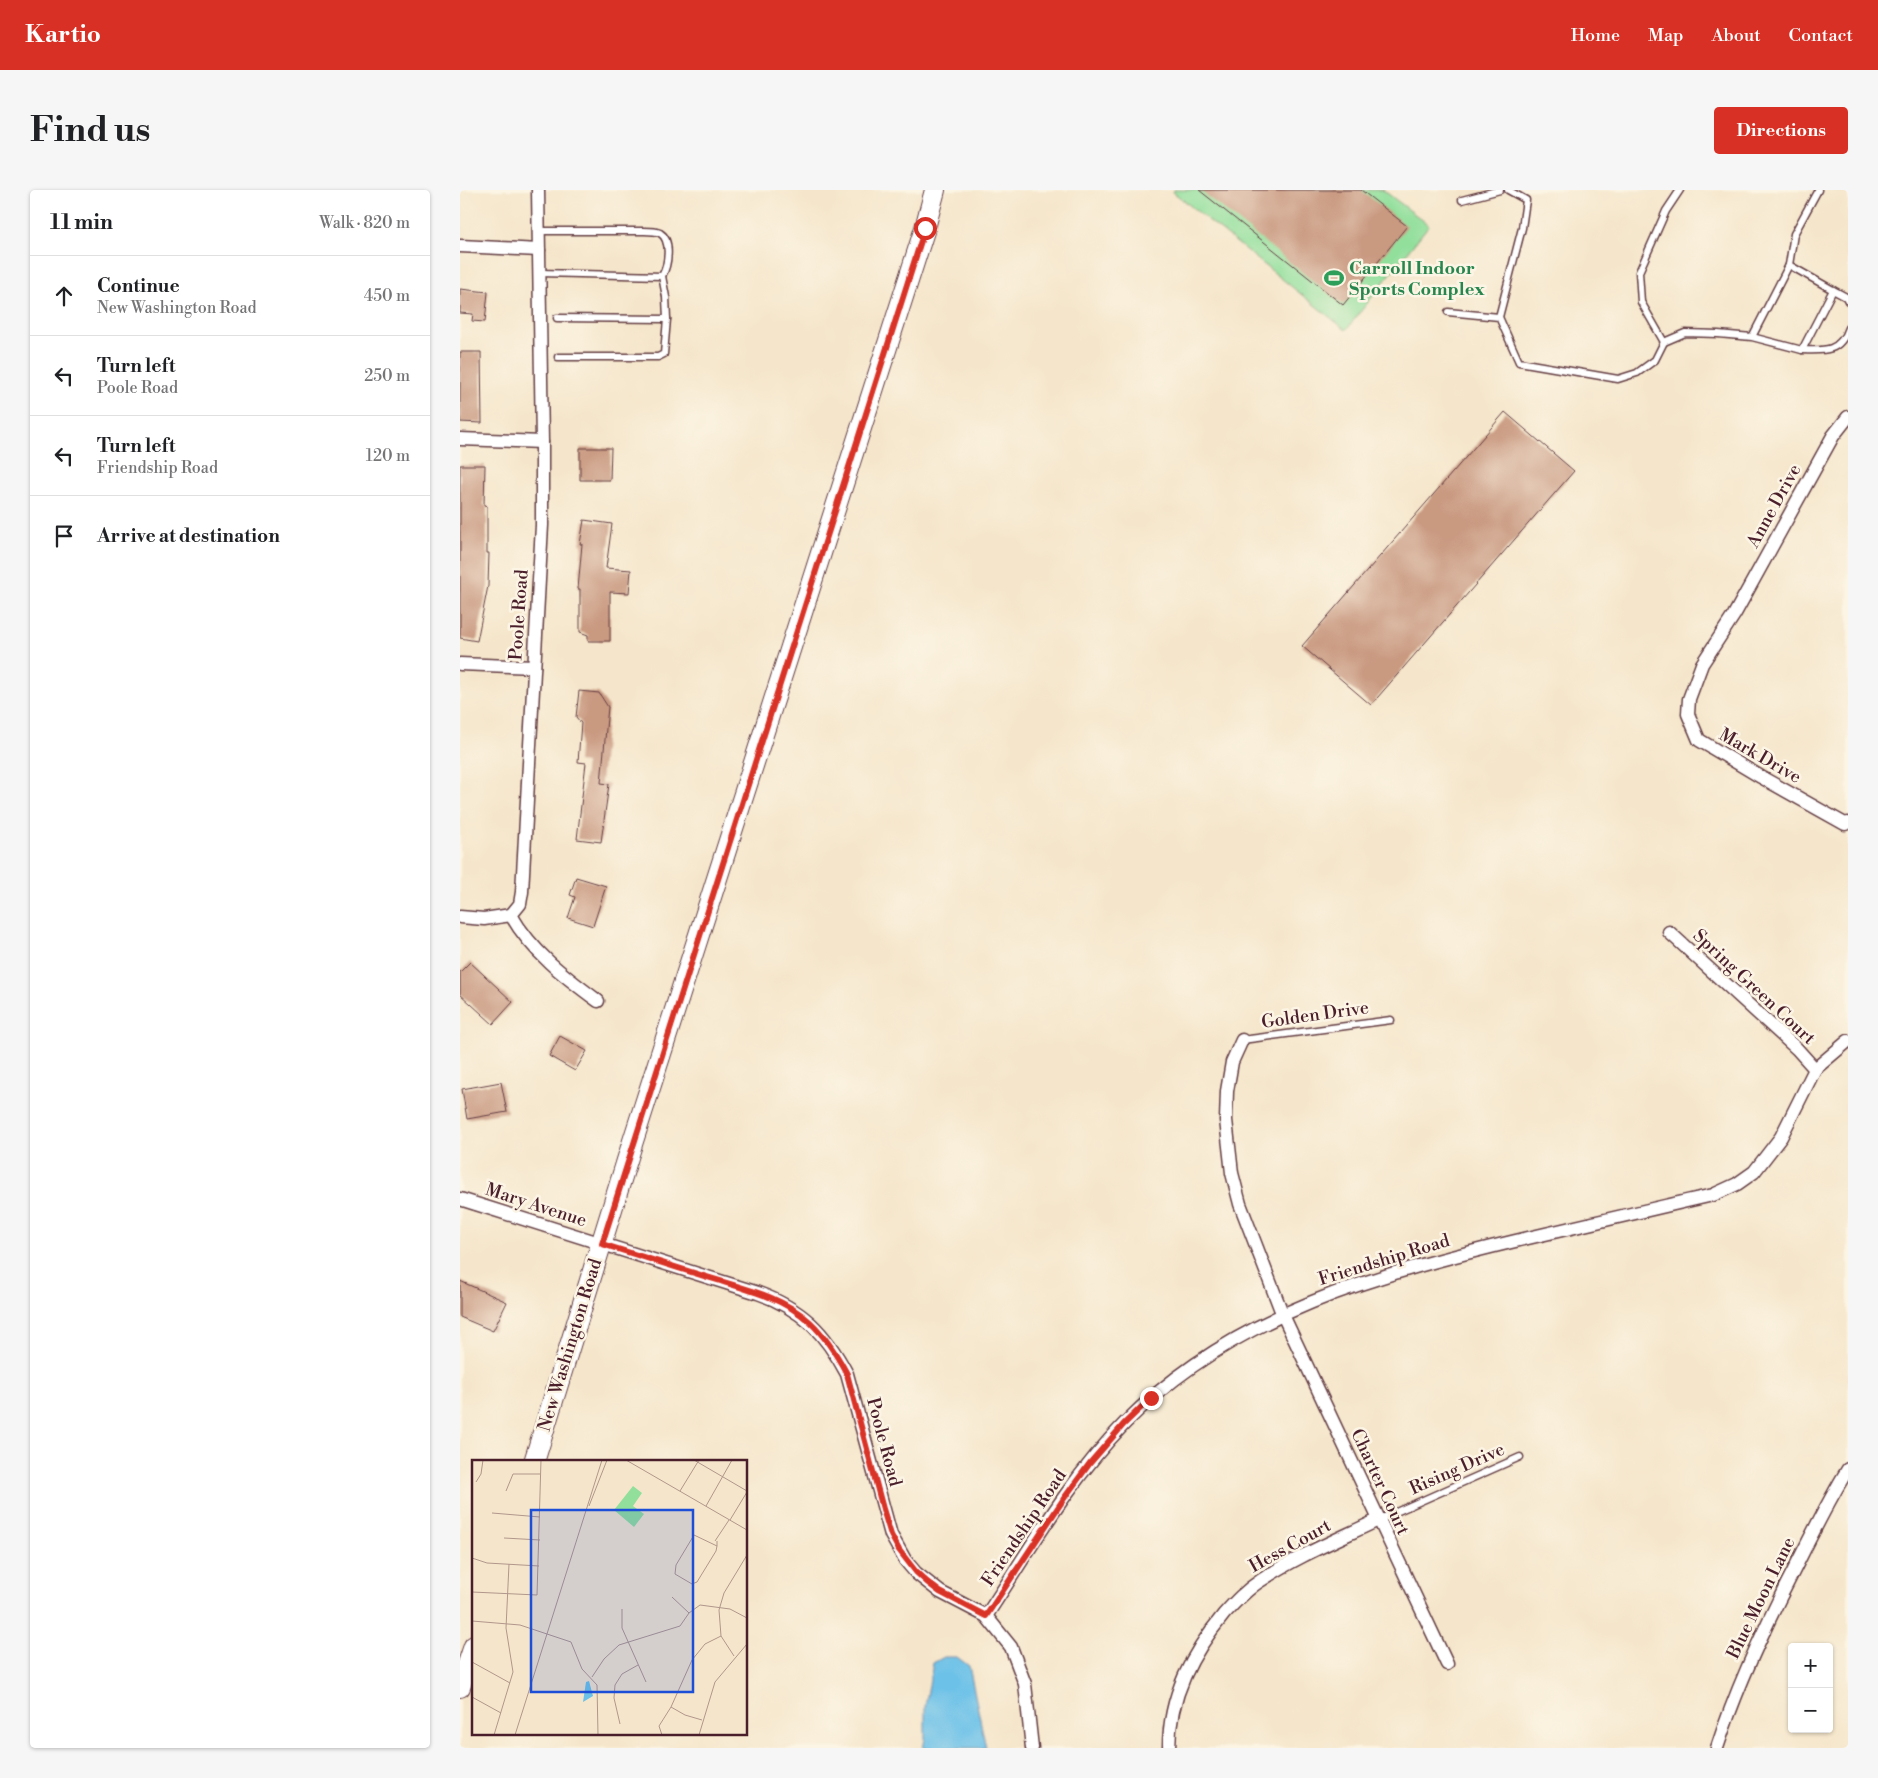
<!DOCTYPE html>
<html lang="en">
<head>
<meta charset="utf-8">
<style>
  body { margin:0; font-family:"Libre Bodoni",serif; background:#f6f6f6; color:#202124 }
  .controls { position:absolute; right:15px; bottom:15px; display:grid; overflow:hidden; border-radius:5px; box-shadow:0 1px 4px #0004 }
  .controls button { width:45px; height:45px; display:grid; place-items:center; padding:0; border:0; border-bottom:1px solid #e0e0e0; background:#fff; color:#202124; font:25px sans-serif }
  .stop { position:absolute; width:15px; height:15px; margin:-11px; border:4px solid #d93025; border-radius:50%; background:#fff }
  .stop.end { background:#d93025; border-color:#fff; box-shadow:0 1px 5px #0008 }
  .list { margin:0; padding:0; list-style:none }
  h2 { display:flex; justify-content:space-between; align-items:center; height:65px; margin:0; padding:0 20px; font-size:21px }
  h2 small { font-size:16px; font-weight:400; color:#757577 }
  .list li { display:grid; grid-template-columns:32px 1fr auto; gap:15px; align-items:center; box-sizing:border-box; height:80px; padding:0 20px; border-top:1px solid #e0e0e0 }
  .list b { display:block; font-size:19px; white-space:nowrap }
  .list p { margin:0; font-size:16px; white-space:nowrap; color:#757577 }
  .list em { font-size:16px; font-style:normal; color:#757577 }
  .icon { flex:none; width:28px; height:28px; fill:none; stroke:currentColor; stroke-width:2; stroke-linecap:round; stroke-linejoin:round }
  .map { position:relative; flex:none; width:1388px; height:1558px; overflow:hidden; border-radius:5px }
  header { display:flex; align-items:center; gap:30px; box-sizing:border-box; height:70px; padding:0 25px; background:#d93025; color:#fff }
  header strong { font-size:24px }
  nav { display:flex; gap:28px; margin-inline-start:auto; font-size:18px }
  .intro { display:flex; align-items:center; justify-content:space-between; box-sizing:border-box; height:120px; padding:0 30px }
  h1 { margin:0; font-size:35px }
  .button { padding:12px 22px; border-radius:5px; background:#d93025; color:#fff; font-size:18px; font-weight:700 }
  main { display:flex; gap:30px; padding:0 30px }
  aside { flex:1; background:#fff; border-radius:5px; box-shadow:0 1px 4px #0004 }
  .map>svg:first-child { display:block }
  .green { fill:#92df9c; stroke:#6e7f64 }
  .water { fill:#6cc1e8; stroke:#5b708a }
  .building { fill:#c99980 }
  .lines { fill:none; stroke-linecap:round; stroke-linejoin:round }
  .service-casing { stroke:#643d43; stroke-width:9 }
  .minor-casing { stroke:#643d43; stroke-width:15 }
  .primary-casing { stroke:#643d43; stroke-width:22 }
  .service { stroke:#fff; stroke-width:6 }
  .minor { stroke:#fff; stroke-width:12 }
  .primary { stroke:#fff; stroke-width:20 }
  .route { stroke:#d93025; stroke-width:6 }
  .labels { text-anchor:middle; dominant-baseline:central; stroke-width:5; stroke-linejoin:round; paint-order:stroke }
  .leisure-label { font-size:18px; font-weight:bold; fill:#27864d; stroke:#fcf5e5; text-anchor:start }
  .street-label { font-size:18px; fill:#4a1f2b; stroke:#fcf5e5 }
  .inset-road { fill:none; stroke:#b1968b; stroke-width:1 }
  .view { fill:#1d4ed8; fill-opacity:0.15; stroke:#1d4ed8; stroke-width:2.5 }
  .inset-edge { fill:none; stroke:#4a1f2b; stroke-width:2.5 }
</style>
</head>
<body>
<header>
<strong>Kartio</strong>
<nav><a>Home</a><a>Map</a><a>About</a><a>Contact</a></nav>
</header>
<div class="intro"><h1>Find us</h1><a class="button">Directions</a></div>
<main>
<aside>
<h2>11 min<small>Walk · 820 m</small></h2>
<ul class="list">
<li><svg class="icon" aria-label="ahead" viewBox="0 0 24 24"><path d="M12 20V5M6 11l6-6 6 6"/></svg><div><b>Continue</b><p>New Washington Road</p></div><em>450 m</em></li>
<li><svg class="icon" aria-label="left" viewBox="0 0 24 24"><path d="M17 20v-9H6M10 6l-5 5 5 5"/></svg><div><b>Turn left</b><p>Poole Road</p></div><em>250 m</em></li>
<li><svg class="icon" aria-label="left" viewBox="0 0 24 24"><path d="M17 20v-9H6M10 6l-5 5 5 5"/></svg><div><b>Turn left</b><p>Friendship Road</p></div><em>120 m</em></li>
<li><svg class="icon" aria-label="arrive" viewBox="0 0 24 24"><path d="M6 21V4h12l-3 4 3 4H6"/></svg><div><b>Arrive at destination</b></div></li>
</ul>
</aside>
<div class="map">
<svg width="1388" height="1558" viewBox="0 0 1388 1558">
  <rect width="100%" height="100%" fill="#fcf5e5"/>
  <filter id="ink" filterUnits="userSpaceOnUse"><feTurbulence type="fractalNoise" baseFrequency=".02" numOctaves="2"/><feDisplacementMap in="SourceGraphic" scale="10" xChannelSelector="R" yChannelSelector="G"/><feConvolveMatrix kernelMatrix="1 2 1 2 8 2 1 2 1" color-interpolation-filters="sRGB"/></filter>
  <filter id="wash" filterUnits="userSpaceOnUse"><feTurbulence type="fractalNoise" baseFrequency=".0096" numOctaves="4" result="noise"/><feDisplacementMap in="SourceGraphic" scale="20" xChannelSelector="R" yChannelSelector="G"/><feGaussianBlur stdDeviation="1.12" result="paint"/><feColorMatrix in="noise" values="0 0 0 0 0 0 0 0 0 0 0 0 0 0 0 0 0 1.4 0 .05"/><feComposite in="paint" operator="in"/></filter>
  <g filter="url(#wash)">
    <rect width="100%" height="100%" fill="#f5e6cb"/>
    <path class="green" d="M714,0H923L969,35L886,140L713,2Z"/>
    <path class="water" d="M484,1467H497L509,1476L526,1558H463L465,1549V1517L473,1473Z"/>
    <g id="blocks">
      <g class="building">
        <path d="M739,0H901L947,36L883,115Z"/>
        <path d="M0,99L28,102L25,132L12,131L13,124L0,123Z"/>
        <path d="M0,162H21L22,233L0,232Z"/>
        <path d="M1045,222L1114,281L911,515L842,456Z"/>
        <path d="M120,258H151L150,290H120Z"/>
        <path d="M0,275H25L24,315L27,316V363H29L28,396L17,451L0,448Z"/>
        <path d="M124,330L152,334L146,378L171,380L169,403L150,402V451H128V445L120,442V399H118L122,354H120Z"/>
        <path d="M119,501L139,503L148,517L141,593L149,594L141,652L117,649L126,573L118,572L121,533L116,527Z"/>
        <path d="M116,687L146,696L133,736L108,728L115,707L110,705Z"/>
        <path d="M10,772L53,812L33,834L0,804V782Z"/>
        <path d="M100,846L127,861L115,881L89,866Z"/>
        <path d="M41,892L47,922L7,929L2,899Z"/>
        <path d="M0,1091L47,1112L33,1141L0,1127Z"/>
      </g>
    </g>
  </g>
  <g filter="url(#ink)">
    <use href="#blocks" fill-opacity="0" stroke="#643d43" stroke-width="1"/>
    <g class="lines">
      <defs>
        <g id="service">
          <path d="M1002,10L1040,0"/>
          <path d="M79,41H184C189,41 196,41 200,43C212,50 208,76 202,86L80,83"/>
          <path d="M1329,75L1334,44L1358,0"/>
          <path d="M1373,100L1386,107L1388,111"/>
          <path d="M988,122L1039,127L1059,172L1158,189L1177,183L1195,170L1204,152L1181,112L1179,82L1206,21L1220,0"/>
          <path d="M1039,127L1062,38L1066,10L1048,0"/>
          <path d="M97,128L207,129L206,107L202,86"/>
          <path d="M1204,152L1225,143L1258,144L1292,147L1342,160L1373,100L1329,75L1292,147"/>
          <path d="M1342,160C1365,161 1380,162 1388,138"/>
          <path d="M98,167H198L204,164L207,129"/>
          <path d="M782,850L931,830"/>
          <path d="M918,1330L1060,1267"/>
        </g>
        <g id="minor">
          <path d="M0,56L79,60"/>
          <path d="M1388,227L1373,246L1274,425L1242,474L1229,509L1228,524L1239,550L1301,587L1385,634L1388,633"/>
          <path d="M0,249L82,252"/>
          <path d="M0,474L74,477"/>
          <path d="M51,725L60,714L62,702L82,335V252L78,0"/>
          <path d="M51,725C72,762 104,786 138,811"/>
          <path d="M0,727L24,729L51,725"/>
          <path d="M1209,742L1337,859L1355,879"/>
          <path d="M782,850L772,872L767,901L766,930L772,983L780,1014L822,1123L987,1474"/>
          <path d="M0,1009L298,1103C342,1119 365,1142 387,1184L431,1345L445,1370L456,1383L480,1402L526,1426L551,1457L565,1494L572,1558"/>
          <path d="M526,1426C569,1361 609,1290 665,1233C774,1122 921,1083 1068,1048C1129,1034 1191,1019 1253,1005L1277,994L1294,982L1321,947L1355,879L1388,851"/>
          <path d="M709,1558C709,1506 732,1463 764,1424C775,1412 786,1400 800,1391C837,1366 879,1349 918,1330"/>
          <path d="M1257,1558C1277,1496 1304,1438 1334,1380C1351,1346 1368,1311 1388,1279"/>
        </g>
        <g id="primary">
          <path d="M74,1272L173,951L465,38L475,0"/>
          <path d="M0,1497L14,1456"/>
        </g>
      </defs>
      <use href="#service" class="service-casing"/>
      <use href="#minor" class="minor-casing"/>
      <use href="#primary" class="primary-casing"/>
      <use href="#service" class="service"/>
      <use href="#minor" class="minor"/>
      <use href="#primary" class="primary"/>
    </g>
  </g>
  <g class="lines" filter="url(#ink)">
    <path class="route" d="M465,38L142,1054C177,1065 212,1076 247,1087C282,1098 322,1106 350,1132C366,1147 377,1165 387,1184L423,1319L431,1345L439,1360L456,1382L467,1392L480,1402L526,1426L605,1307L630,1273L664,1234L691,1208"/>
  </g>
  <defs>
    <symbol id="stadium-bare" viewBox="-9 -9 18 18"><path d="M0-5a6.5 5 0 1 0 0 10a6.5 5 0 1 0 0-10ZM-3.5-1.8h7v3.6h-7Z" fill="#2e9e5b" stroke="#fcf5e5" stroke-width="2.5" paint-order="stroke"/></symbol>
  </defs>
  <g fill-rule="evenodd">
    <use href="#stadium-bare" x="860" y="74" width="28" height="28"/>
  </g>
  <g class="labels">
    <g class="leisure-label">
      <text x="889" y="78">Carroll Indoor<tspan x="889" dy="21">Sports Complex</tspan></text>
    </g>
    <g class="street-label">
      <text transform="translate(1314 316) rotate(-61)">Anne Drive</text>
      <text transform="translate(59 425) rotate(-86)">Poole Road</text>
      <text transform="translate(1300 566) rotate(30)">Mark Drive</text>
      <text transform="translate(1294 797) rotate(43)">Spring Green Court</text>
      <text transform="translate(855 825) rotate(-8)">Golden Drive</text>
      <text transform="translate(76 1015) rotate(18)">Mary Avenue</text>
      <text transform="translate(924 1070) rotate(-17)">Friendship Road</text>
      <text transform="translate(110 1155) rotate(-73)">New Washington Road</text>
      <text transform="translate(424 1252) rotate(75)">Poole Road</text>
      <text transform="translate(997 1279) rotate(-24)">Rising Drive</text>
      <text transform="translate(920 1292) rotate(65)">Charter Court</text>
      <text transform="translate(564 1338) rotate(-56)">Friendship Road</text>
      <text transform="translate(830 1356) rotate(-29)">Hess Court</text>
      <text transform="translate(1301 1408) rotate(-64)">Blue Moon Lane</text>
    </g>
  </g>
  <g transform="translate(12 1270)">
    <rect width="275" height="275" fill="#f5e6cb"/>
    <path d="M161,26L170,33L161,46L172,54L162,67L142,50Z" fill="#92df9c"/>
    <path d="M117,221L121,236L111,242L114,222Z" fill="#6cc1e8"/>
    <path class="inset-road" d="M154,0L275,70M222,0L275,31M4,22L9,14L11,0M34,31L41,14H68M208,31L227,0M117,46L135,0M234,46L260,0M20,53L68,57M258,60L275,32M32,78L68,80M243,81L257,60M245,81V86L244,91L225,122L220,124L203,114L204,105L222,75L245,86M0,98L15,103L67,106M0,132L65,135M65,135L69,0M200,137L217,153M150,149V168L174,222M0,161L48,165L99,182L110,209L125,225L126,275M262,196L249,176L247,150L252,133L275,95M0,202L38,223M120,217L132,199L147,185L208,166L217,153L228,145L258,149L275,158M0,237L29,253M199,247L213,255L230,260M148,264L142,238L143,225L150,214L166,205M22,275L41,212L34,168L37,104M43,275L130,0M190,275L187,266L199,247L220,200L233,184L249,176M227,275L243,222L275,184"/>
    <path class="view" d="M59,50H221V232H59Z"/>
    <rect width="275" height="275" class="inset-edge"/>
  </g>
</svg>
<div class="controls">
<button>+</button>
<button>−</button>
</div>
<div class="stop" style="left:465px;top:38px"></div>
<div class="stop end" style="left:691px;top:1208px"></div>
</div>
</main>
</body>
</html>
